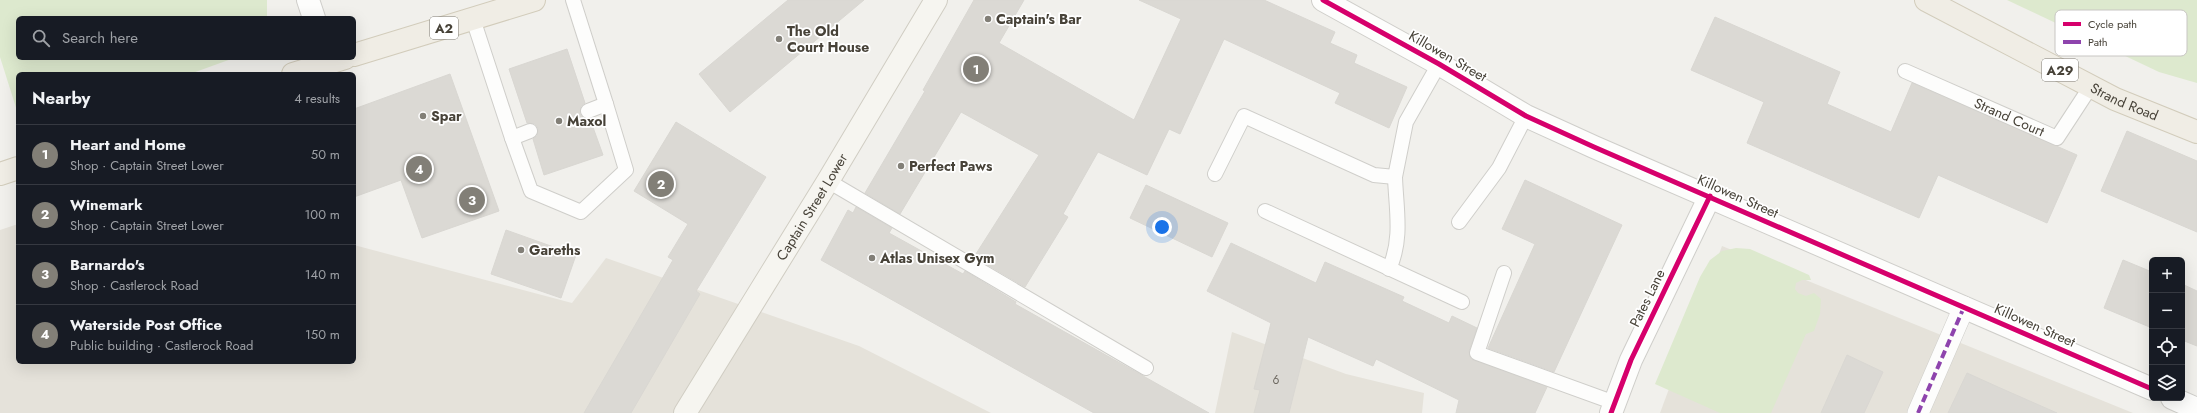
<!DOCTYPE html>
<html lang="en">
<head>
<meta charset="utf-8">
<style>
  body { margin:0; font-family:Jost,sans-serif; background:#242831; color:#f1f3f6 }
  .controls { position:absolute; right:12px; bottom:12px; display:grid; overflow:hidden; border-radius:6px; box-shadow:0 4px 16px #0002 }
  .controls button { width:36px; height:36px; display:grid; place-items:center; padding:0; border:0; border-bottom:1px solid #363941; background:#171b24; color:#f1f3f6; font:20px sans-serif }
  .you { position:absolute; left:1162px; top:227px; width:14px; height:14px; margin:-10px; border:3px solid #fff; border-radius:50%; background:#1a73e8; box-shadow:0 0 0 6px #1a73e833 }
  .badge { display:grid; place-items:center; width:26px; height:26px; border-radius:50%; background:#827f77; color:#fff; font-size:13px; font-weight:700 }
  .pin { position:absolute; translate:-50% -50%; border:2px solid #fff; box-shadow:0 1px 4px #0006 }
  .list { margin:0; padding:0; list-style:none }
  h2 { display:flex; justify-content:space-between; align-items:center; height:52px; margin:0; padding:0 16px; font-size:17px }
  h2 small { font-size:13px; font-weight:400; color:#9ea1a6 }
  .list li { display:grid; grid-template-columns:26px 1fr auto; gap:12px; align-items:center; box-sizing:border-box; height:60px; padding:0 16px; border-top:1px solid #363941 }
  .list b { display:block; font-size:15px; white-space:nowrap }
  .list p { margin:0; font-size:13px; white-space:nowrap; color:#9ea1a6 }
  .list em { font-size:13px; font-style:normal; color:#9ea1a6 }
  .icon { flex:none; width:22px; height:22px; fill:none; stroke:currentColor; stroke-width:2; stroke-linecap:round; stroke-linejoin:round }
  .map { position:relative; flex:none; width:2197px; height:413px; overflow:hidden }
  .search { position:absolute; background:#171b24; box-shadow:0 4px 16px #0002; left:16px; top:16px; width:340px; height:44px; display:flex; align-items:center; gap:10px; box-sizing:border-box; padding:0 14px; border-radius:6px; color:#9ea1a6; font-size:15px }
  .panel { position:absolute; background:#171b24; box-shadow:0 4px 16px #0002; left:16px; top:72px; width:340px; height:292px; border-radius:6px }
  .map>svg:first-child { display:block }
  .residential { fill:#e5e2da }
  .green { fill:#dde9ce }
  .building { fill:#dbd9d4; stroke:#d9d7d2 }
  .lines { fill:none; stroke-linecap:round; stroke-linejoin:round }
  .service-casing { stroke:#cfceca; stroke-width:16 }
  .pedestrian-casing { stroke:#cfceca; stroke-width:22 }
  .minor-casing { stroke:#cfceca; stroke-width:24 }
  .secondary-casing { stroke:#d0cdc3; stroke-width:24 }
  .primary-casing { stroke:#d2ccbb; stroke-width:24 }
  .service { stroke:#fdfdfc; stroke-width:14 }
  .pedestrian { stroke:#fdfdfc; stroke-width:21 }
  .minor { stroke:#fdfdfc; stroke-width:22 }
  .secondary { stroke:#f6f5f0; stroke-width:22 }
  .primary { stroke:#f0ede5; stroke-width:22 }
  .quiet { stroke:#8e44ad; stroke-width:4; stroke-dasharray:8 4; stroke-linecap:butt }
  .cycleway-casing { stroke:#fff; stroke-width:8 }
  .cycleway { stroke:#d6006c; stroke-width:5 }
  .poi-dot { fill:#827f77; stroke:#fff; stroke-width:1.5 }
  .labels { text-anchor:middle; dominant-baseline:central; stroke-width:3.5; stroke-linejoin:round; paint-order:stroke }
  .number-label { font-size:12px; fill:#6d6860 }
  .shield { fill:#fff; stroke:#7e7b74; stroke-width:1 }
  .shield-label { font-size:13px; font-weight:bold; fill:#474238 }
  .poi-label { font-size:14px; font-weight:bold; fill:#474238; stroke:#fff; text-anchor:start }
  .street-label { font-size:14px; fill:#474238; stroke:#fff }
  .key { fill:#fff; stroke:#c8c6c3; stroke-width:1 }
  .key-label { font-size:11px; fill:#474238 }
</style>
</head>
<body>
<div class="map">
<svg width="2197" height="413" viewBox="0 0 2197 413">
  <rect width="100%" height="100%" fill="#f1f0ec"/>
  <g class="residential">
    <path d="M18,224V362H354V245L572,303L606,258L859,346L991,413H0V230Z"/>
    <path d="M1722,246L2133,413H1660Z"/>
    <path d="M1232,332L1346,374L1424,393L1422,413H1215Z"/>
  </g>
  <g class="green">
    <path d="M0,0H267V18H18V58H234L190,74H18V114L0,57Z"/>
    <path d="M2007,0H2197V83L2159,72Z"/>
    <path d="M1736,248L1750,249L1809,275L1811,280H1802L1796,283L1795,289L1798,293L1806,296L1814,293L1821,299L1820,314L1814,331L1806,334L1771,413H1720L1655,384L1700,277L1710,260L1722,251Z"/>
  </g>
  <g class="building">
    <path d="M788,0H864L730,112L699,74Z"/>
    <path d="M974,0H1024L999,43L1134,120L1181,19L1139,0H1264L1335,32L1330,43L1357,55L1354,63L1407,87L1389,128L1335,103L1340,93L1224,39L1180,134L1169,129L1147,175L1098,152L1063,214L1068,217L1025,287L974,257L1039,155L961,112L900,214L865,193L925,91L923,90Z"/>
    <path d="M1715,17L1840,72L1827,104L1891,132L1912,83L2077,155L2047,223L1938,175L1919,218L1747,143L1764,102L1691,70Z"/>
    <path d="M567,49L585,103L581,106L580,114L583,118L590,119L603,155L544,175L533,139L537,136L538,128L535,124L527,123L509,69Z"/>
    <path d="M450,74L499,211L422,238L401,180L354,197V109Z"/>
    <path d="M676,122L766,177L696,291L700,294L631,413H584L673,260L668,257L688,224L634,191Z"/>
    <path d="M2127,131L2197,161V232L2101,191Z"/>
    <path d="M1525,180L1622,225L1554,372L1488,348L1535,244L1502,229Z"/>
    <path d="M1146,185L1228,223L1212,257L1130,218Z"/>
    <path d="M856,207L892,228L889,233L963,274L965,271L1016,302L1015,304L1209,413H1094L821,260L848,210L853,213Z"/>
    <path d="M506,230L576,255L561,298L491,274Z"/>
    <path d="M1231,243L1316,283L1325,262L1404,297L1402,301L1449,323L1452,316L1477,328L1469,351L1471,359L1547,387L1535,413H1456L1459,400L1376,359L1373,366L1308,337L1289,413H1254L1260,390L1254,389L1271,323L1207,291Z"/>
    <path d="M2123,260L2152,272V328L2104,308Z"/>
    <path d="M2182,284L2197,291V346L2182,340Z"/>
    <path d="M1847,355L1883,372L1864,413H1821Z"/>
    <path d="M1967,373L1998,387L2057,413H1948Z"/>
  </g>
  <g class="lines">
    <defs>
      <g id="service">
        <path d="M573,0L606,104L588,111"/>
        <path d="M473,19L512,138L530,131"/>
        <path id="s1" d="M1905,71L2057,138L2091,86"/>
        <path d="M512,138L531,191L581,212L626,170L606,104"/>
        <path d="M1215,174L1244,116L1374,175L1395,177L1406,122L1439,64"/>
        <path d="M828,181L1146,368"/>
        <path d="M1265,211L1462,302"/>
        <path d="M1459,222L1499,168L1526,116"/>
        <path d="M1389,269C1403,239 1396,208 1395,177"/>
        <path d="M1504,273L1477,353L1615,403"/>
      </g>
      <path id="pedestrian" d="M1918,413L1964,307"/>
      <g id="minor">
        <path d="M308,0L314,18"/>
        <path d="M1323,0L1439,64L1526,116L1594,147L2152,389"/>
        <path d="M2172,398L2197,409"/>
        <path d="M1611,413L1631,360L1710,196"/>
      </g>
      <g id="secondary">
        <path id="s2" d="M685,413L828,181L936,0"/>
      </g>
      <g id="primary">
        <path id="s3" d="M1926,0L2115,99L2197,132"/>
        <path d="M354,55L534,0"/>
        <path d="M293,74L345,58"/>
        <path d="M0,174L18,168"/>
      </g>
    </defs>
    <use href="#service" class="service-casing"/>
    <use href="#pedestrian" class="pedestrian-casing"/>
    <use href="#minor" class="minor-casing"/>
    <use href="#secondary" class="secondary-casing"/>
    <use href="#primary" class="primary-casing"/>
    <use href="#service" class="service"/>
    <use href="#pedestrian" class="pedestrian"/>
    <use href="#minor" class="minor"/>
    <use href="#secondary" class="secondary"/>
    <use href="#primary" class="primary"/>
    <path class="quiet" d="M1918,413L1964,307"/>
    <defs>
      <g id="cycleway">
        <path d="M1323,0L1439,64L1526,116L1594,147L2152,389"/>
        <path d="M1611,413L1631,360L1710,196"/>
      </g>
    </defs>
    <use href="#cycleway" class="cycleway-casing"/>
    <use href="#cycleway" class="cycleway"/>
  </g>
  <g class="poi-dot">
    <circle cx="988" cy="19" r="4"/>
    <circle cx="779" cy="39" r="4"/>
    <circle cx="423" cy="116" r="4"/>
    <circle cx="559" cy="121" r="4"/>
    <circle cx="901" cy="166" r="4"/>
    <circle cx="521" cy="250" r="4"/>
    <circle cx="872" cy="258" r="4"/>
  </g>
  <g class="labels">
    <g class="number-label">
      <text x="1276" y="380">6</text>
    </g>
    <g class="shield">
      <rect x="430" y="17" width="28" height="22" rx="3"/>
      <rect x="2042" y="59" width="36" height="22" rx="3"/>
    </g>
    <g class="shield-label">
      <text x="444" y="28">A2</text>
      <text x="2060" y="70">A29</text>
    </g>
    <g class="poi-label">
      <text x="996" y="19">Captain's Bar</text>
      <text x="787" y="31">The Old<tspan x="787" dy="16">Court House</tspan></text>
      <text x="431" y="116">Spar</text>
      <text x="567" y="121">Maxol</text>
      <text x="909" y="166">Perfect Paws</text>
      <text x="529" y="250">Gareths</text>
      <text x="880" y="258">Atlas Unisex Gym</text>
    </g>
    <g class="street-label">
      <text transform="translate(1448 56) rotate(30)">Killowen Street</text>
      <text stroke="none"><textPath href="#s3" startOffset="223">Strand Road</textPath></text>
      <text stroke="none"><textPath href="#s1" startOffset="114">Strand Court</textPath></text>
      <text transform="translate(1738 196) rotate(24)">Killowen Street</text>
      <text stroke="none"><textPath href="#s2" startOffset="242">Captain Street Lower</textPath></text>
      <text transform="translate(1647 298) rotate(-64)">Pates Lane</text>
      <text transform="translate(2035 325) rotate(24)">Killowen Street</text>
    </g>
  </g>
  <rect x="2055" y="10" width="132" height="46" rx="6" class="key"/>
  <rect x="2063" y="22" width="18" height="4" fill="#d6006c"/>
  <rect x="2063" y="40" width="18" height="4" fill="#8e44ad"/>
  <g class="key-label">
    <text x="2088" y="28">Cycle path</text>
    <text x="2088" y="46">Path</text>
  </g>
</svg>
<div class="controls">
<button>+</button>
<button>−</button>
<button><svg class="icon" aria-label="locate" viewBox="0 0 24 24"><circle cx="12" cy="12" r="6"/><path d="M12 2v4M12 18v4M2 12h4M18 12h4"/></svg></button>
<button><svg class="icon" aria-label="layers" viewBox="0 0 24 24"><path d="M12 4l9 5-9 5-9-5zM3 14l9 5 9-5"/></svg></button>
</div>
<div class="you"></div>
<div class="pin badge" style="left:976px;top:69px">1</div>
<div class="pin badge" style="left:661px;top:184px">2</div>
<div class="pin badge" style="left:472px;top:200px">3</div>
<div class="pin badge" style="left:419px;top:169px">4</div>
<div class="search"><svg class="icon" aria-label="search" viewBox="0 0 24 24"><circle cx="10" cy="10" r="6"/><path d="M15 15l6 6"/></svg>Search here</div>
<section class="panel">
<h2>Nearby<small>4 results</small></h2>
<ul class="list">
<li><span class="badge">1</span><div><b>Heart and Home</b><p>Shop · Captain Street Lower</p></div><em>50 m</em></li>
<li><span class="badge">2</span><div><b>Winemark</b><p>Shop · Captain Street Lower</p></div><em>100 m</em></li>
<li><span class="badge">3</span><div><b>Barnardo's</b><p>Shop · Castlerock Road</p></div><em>140 m</em></li>
<li><span class="badge">4</span><div><b>Waterside Post Office</b><p>Public building · Castlerock Road</p></div><em>150 m</em></li>
</ul>
</section>
</div>
</body>
</html>
